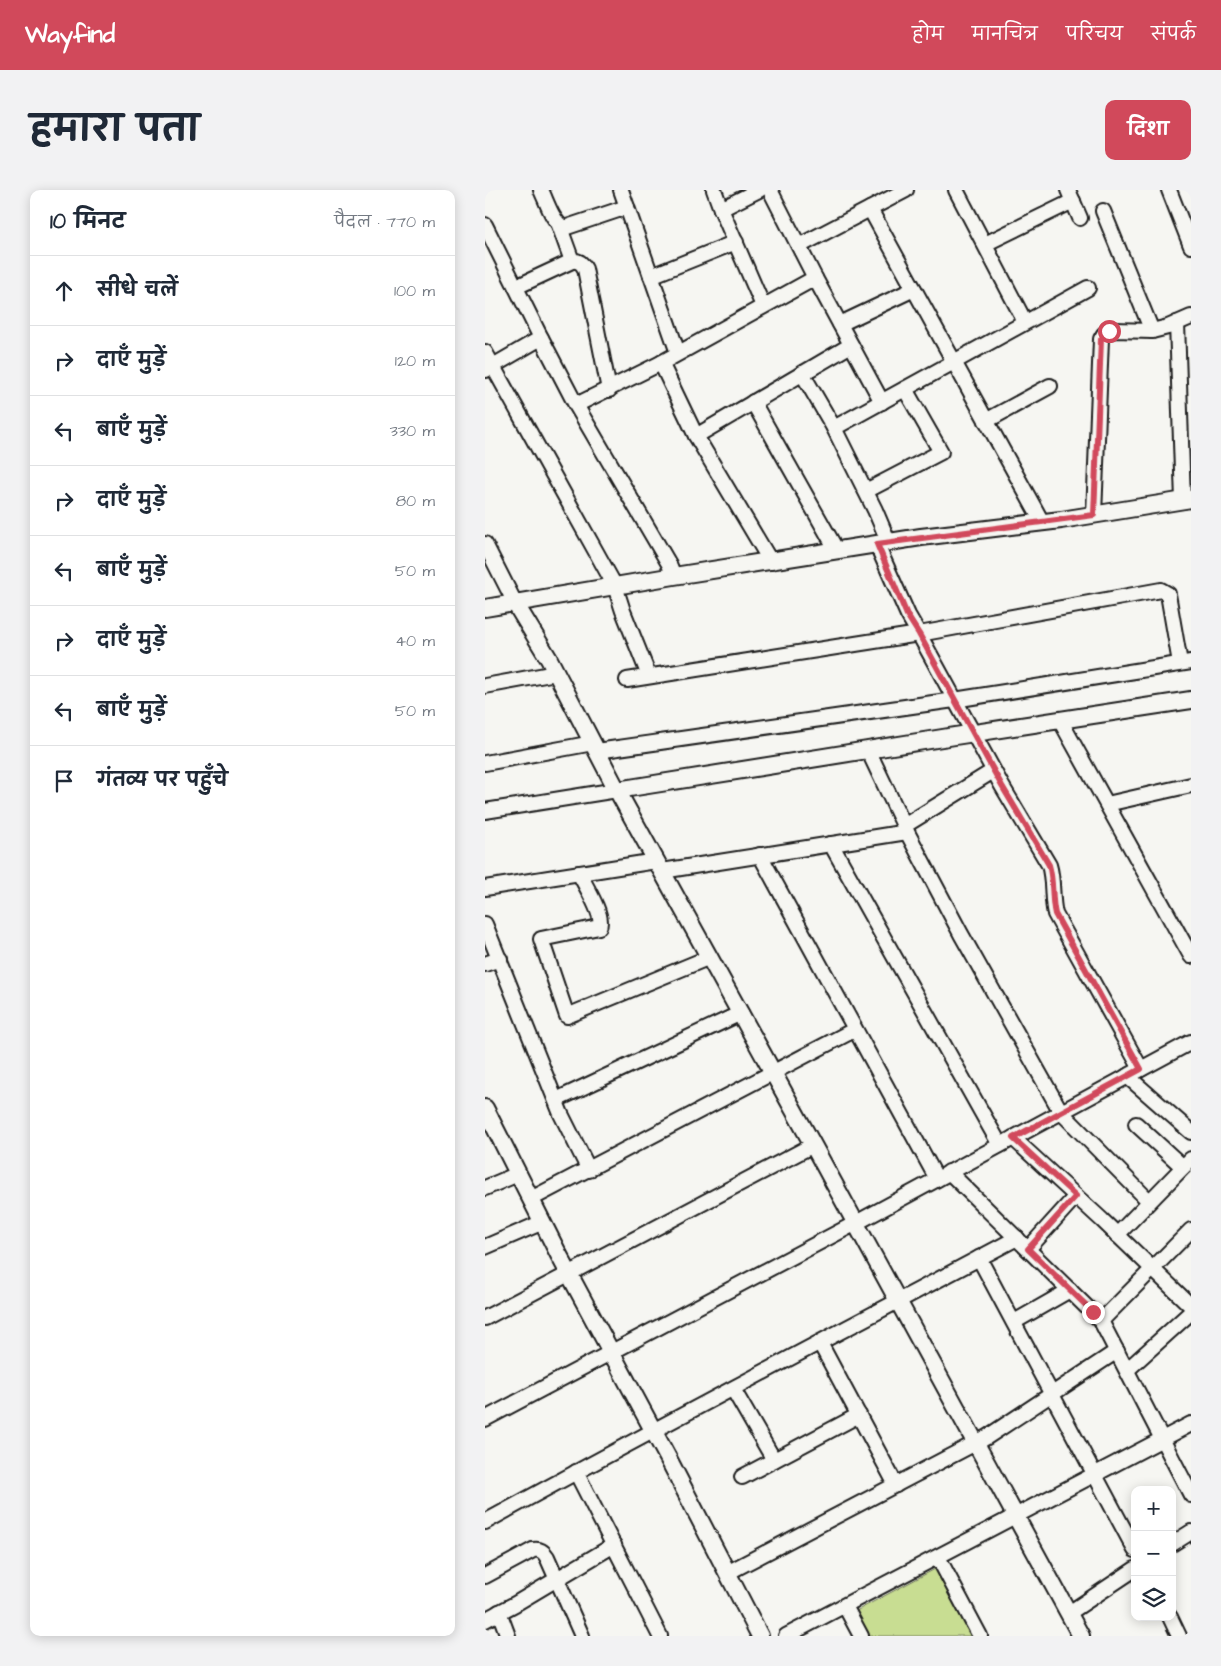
<!DOCTYPE html>
<html lang="hi">
<head>
<meta charset="utf-8">
<style>
  body { margin:0; font-family:"Architects Daughter","Playpen Sans Deva",sans-serif; background:#f2f2f3; color:#1f2937 }
  .controls { position:absolute; right:15px; bottom:15px; display:grid; overflow:hidden; border-radius:10px; box-shadow:0 2px 12px #0003 }
  .controls button { width:45px; height:45px; display:grid; place-items:center; padding:0; border:0; border-bottom:1px solid #e0e1e3; background:#fff; color:#1f2937; font:25px sans-serif }
  .stop { position:absolute; width:15px; height:15px; margin:-11px; border:4px solid #d1495b; border-radius:50%; background:#fff }
  .stop.end { background:#d1495b; border-color:#fff; box-shadow:0 1px 5px #0008 }
  .list { margin:0; padding:0; list-style:none }
  h2 { display:flex; justify-content:space-between; align-items:center; height:65px; margin:0; padding:0 20px; font-size:21px }
  h2 small { font-size:16px; font-weight:400; color:#747a83 }
  .list li { display:grid; grid-template-columns:32px 1fr auto; gap:15px; align-items:center; box-sizing:border-box; height:70px; padding:0 20px; border-top:1px solid #e0e1e3 }
  .list b { display:block; font-size:19px; white-space:nowrap }
  .list em { font-size:16px; font-style:normal; color:#747a83 }
  .icon { flex:none; width:28px; height:28px; fill:none; stroke:currentColor; stroke-width:2; stroke-linecap:round; stroke-linejoin:round }
  .map { position:relative; flex:none; width:706px; height:1446px; overflow:hidden; border-radius:10px }
  header { display:flex; align-items:center; gap:30px; box-sizing:border-box; height:70px; padding:0 25px; background:#d1495b; color:#fff }
  header strong { font-size:24px }
  nav { display:flex; gap:28px; margin-inline-start:auto; font-size:18px }
  .intro { display:flex; align-items:center; justify-content:space-between; box-sizing:border-box; height:120px; padding:0 30px }
  h1 { margin:0; font-size:35px }
  .button { padding:12px 22px; border-radius:10px; background:#d1495b; color:#fff; font-size:18px; font-weight:700 }
  main { display:flex; gap:30px; padding:0 30px }
  aside { flex:1; background:#fff; border-radius:10px; box-shadow:0 2px 12px #0003 }
  .map>svg:first-child { display:block }
  .green { fill:#c8dd92; stroke:#727c57 }
  .lines { fill:none; stroke-linecap:round; stroke-linejoin:round }
  .minor-casing { stroke:#1c1c1c; stroke-width:18 }
  .tertiary-casing { stroke:#1c1c1c; stroke-width:20 }
  .minor { stroke:#f6f6f2; stroke-width:14 }
  .tertiary { stroke:#f6f6f2; stroke-width:16 }
  .route { stroke:#d1495b; stroke-width:6 }
</style>
</head>
<body>
<header>
<strong>Wayfind</strong>
<nav><a>होम</a><a>मानचित्र</a><a>परिचय</a><a>संपर्क</a></nav>
</header>
<div class="intro"><h1>हमारा पता</h1><a class="button">दिशा</a></div>
<main>
<aside>
<h2>10 मिनट<small>पैदल · 770 m</small></h2>
<ul class="list">
<li><svg class="icon" aria-label="ahead" viewBox="0 0 24 24"><path d="M12 20V5M6 11l6-6 6 6"/></svg><div><b>सीधे चलें</b></div><em>100 m</em></li>
<li><svg class="icon" aria-label="right" viewBox="0 0 24 24"><path d="M7 20v-9h11M14 6l5 5-5 5"/></svg><div><b>दाएँ मुड़ें</b></div><em>120 m</em></li>
<li><svg class="icon" aria-label="left" viewBox="0 0 24 24"><path d="M17 20v-9H6M10 6l-5 5 5 5"/></svg><div><b>बाएँ मुड़ें</b></div><em>330 m</em></li>
<li><svg class="icon" aria-label="right" viewBox="0 0 24 24"><path d="M7 20v-9h11M14 6l5 5-5 5"/></svg><div><b>दाएँ मुड़ें</b></div><em>80 m</em></li>
<li><svg class="icon" aria-label="left" viewBox="0 0 24 24"><path d="M17 20v-9H6M10 6l-5 5 5 5"/></svg><div><b>बाएँ मुड़ें</b></div><em>50 m</em></li>
<li><svg class="icon" aria-label="right" viewBox="0 0 24 24"><path d="M7 20v-9h11M14 6l5 5-5 5"/></svg><div><b>दाएँ मुड़ें</b></div><em>40 m</em></li>
<li><svg class="icon" aria-label="left" viewBox="0 0 24 24"><path d="M17 20v-9H6M10 6l-5 5 5 5"/></svg><div><b>बाएँ मुड़ें</b></div><em>50 m</em></li>
<li><svg class="icon" aria-label="arrive" viewBox="0 0 24 24"><path d="M6 21V4h12l-3 4 3 4H6"/></svg><div><b>गंतव्य पर पहुँचे</b></div></li>
</ul>
</aside>
<div class="map">
<svg width="706" height="1446" viewBox="0 0 706 1446">
  <rect width="100%" height="100%" fill="#f6f6f2"/>
  <filter id="ink" filterUnits="userSpaceOnUse"><feTurbulence type="fractalNoise" baseFrequency=".02" numOctaves="2"/><feDisplacementMap in="SourceGraphic" scale="10" xChannelSelector="R" yChannelSelector="G"/><feConvolveMatrix kernelMatrix="1 2 1 2 8 2 1 2 1" color-interpolation-filters="sRGB"/></filter>
  <g filter="url(#ink)">
    <path class="green" d="M452,1378L488,1446H384L371,1421Z"/>
    <g class="lines">
      <defs>
        <g id="minor">
          <path d="M56,0C62,12 67,31 79,38L142,17"/>
          <path d="M136,0L193,163"/>
          <path d="M229,0L236,19"/>
          <path d="M274,0L236,19L278,116"/>
          <path d="M285,0L330,88L397,212"/>
          <path d="M471,0L540,132"/>
          <path d="M583,0L595,28"/>
          <path d="M684,0L706,56"/>
          <path d="M385,19L557,332"/>
          <path d="M618,21L667,141"/>
          <path d="M0,35L53,142L91,215L184,374L189,386"/>
          <path d="M74,35L87,71"/>
          <path d="M500,54L588,11"/>
          <path d="M314,56L421,0"/>
          <path d="M166,86L251,52"/>
          <path d="M31,97L87,71C94,70 97,73 100,79L124,200"/>
          <path d="M692,133L698,311"/>
          <path d="M355,134L429,99"/>
          <path d="M0,162L130,396L138,421L164,486"/>
          <path d="M176,173L211,246L286,372"/>
          <path d="M1,180L56,148"/>
          <path d="M317,183L349,238"/>
          <path d="M268,212L352,361"/>
          <path d="M91,215L176,173L330,88"/>
          <path d="M501,231L565,196"/>
          <path d="M211,246L366,155"/>
          <path d="M381,301L456,262L420,199"/>
          <path d="M609,325L616,149L619,144L629,140L667,141L683,137L706,127"/>
          <path d="M404,353L390,320L349,238L603,98"/>
          <path d="M0,354L30,413"/>
          <path d="M392,355L423,425L434,444L517,596L564,675C569,691 566,708 570,724L656,879"/>
          <path d="M142,490L434,444L676,400L683,404L695,473"/>
          <path d="M0,496L71,483"/>
          <path d="M575,530L706,766"/>
          <path d="M383,560L422,642L476,744L576,922L664,1011"/>
          <path d="M112,561L469,510L706,472"/>
          <path d="M0,573L108,553"/>
          <path d="M622,614L706,595"/>
          <path d="M0,621L132,600"/>
          <path d="M419,636L508,581"/>
          <path d="M346,654L515,955"/>
          <path d="M275,665L452,989"/>
          <path d="M177,681L422,642"/>
          <path d="M94,683C100,695 120,727 114,737L56,749L82,826L225,767"/>
          <path d="M0,698L171,671"/>
          <path d="M0,734L76,924L104,980"/>
          <path d="M0,774L15,769"/>
          <path d="M642,886L706,942"/>
          <path d="M71,910L256,823"/>
          <path d="M651,934L698,977"/>
          <path d="M528,948L617,1030L706,1116"/>
          <path d="M464,982L616,1131L706,1305"/>
          <path d="M0,998L33,984"/>
          <path d="M46,1009L369,840"/>
          <path d="M632,1045L706,969"/>
          <path d="M0,1057L58,1032"/>
          <path d="M543,1059L591,1006"/>
          <path d="M494,1068L650,1360"/>
          <path d="M0,1128L328,955"/>
          <path d="M616,1131L706,1040"/>
          <path d="M529,1132L585,1100"/>
          <path d="M335,1153L411,1295"/>
          <path d="M642,1180L705,1123"/>
          <path d="M248,1199L289,1270"/>
          <path d="M0,1229L371,1033L706,852"/>
          <path d="M91,1282L175,1446"/>
          <path d="M257,1287L374,1225"/>
          <path d="M0,1332C176,1235 355,1142 532,1048"/>
          <path d="M687,1354L706,1342"/>
          <path d="M453,1367L495,1446"/>
          <path d="M242,1383L502,1247L632,1161"/>
          <path d="M0,1386L48,1360C55,1359 58,1361 62,1367L97,1446"/>
          <path d="M360,1416L376,1446"/>
          <path d="M14,1422L23,1446"/>
          <path d="M584,1423L650,1379"/>
          <path d="M685,1427L694,1446"/>
          <path d="M0,1430L30,1414L129,1355"/>
          <path d="M301,1446L706,1234"/>
        </g>
        <g id="tertiary">
          <path d="M30,413L64,469L132,600L328,955L596,1446"/>
          <path d="M0,418L189,386L436,347L576,330L706,309"/>
          <path d="M132,600L470,546L706,510"/>
          <path d="M0,918L74,1065L183,1268L275,1446"/>
        </g>
      </defs>
      <use href="#minor" class="minor-casing"/>
      <use href="#tertiary" class="tertiary-casing"/>
      <use href="#minor" class="minor"/>
      <use href="#tertiary" class="tertiary"/>
    </g>
  </g>
  <g class="lines" filter="url(#ink)">
    <path class="route" d="M608,1122L543,1059L591,1006L528,948L656,879L570,724C566,708 569,692 564,675L517,596L434,444L422,425L392,354L609,325L616,149L624,141"/>
  </g>
</svg>
<div class="controls">
<button>+</button>
<button>−</button>
<button><svg class="icon" aria-label="layers" viewBox="0 0 24 24"><path d="M12 4l9 5-9 5-9-5zM3 14l9 5 9-5"/></svg></button>
</div>
<div class="stop" style="left:624px;top:141px"></div>
<div class="stop end" style="left:608px;top:1122px"></div>
</div>
</main>
</body>
</html>
